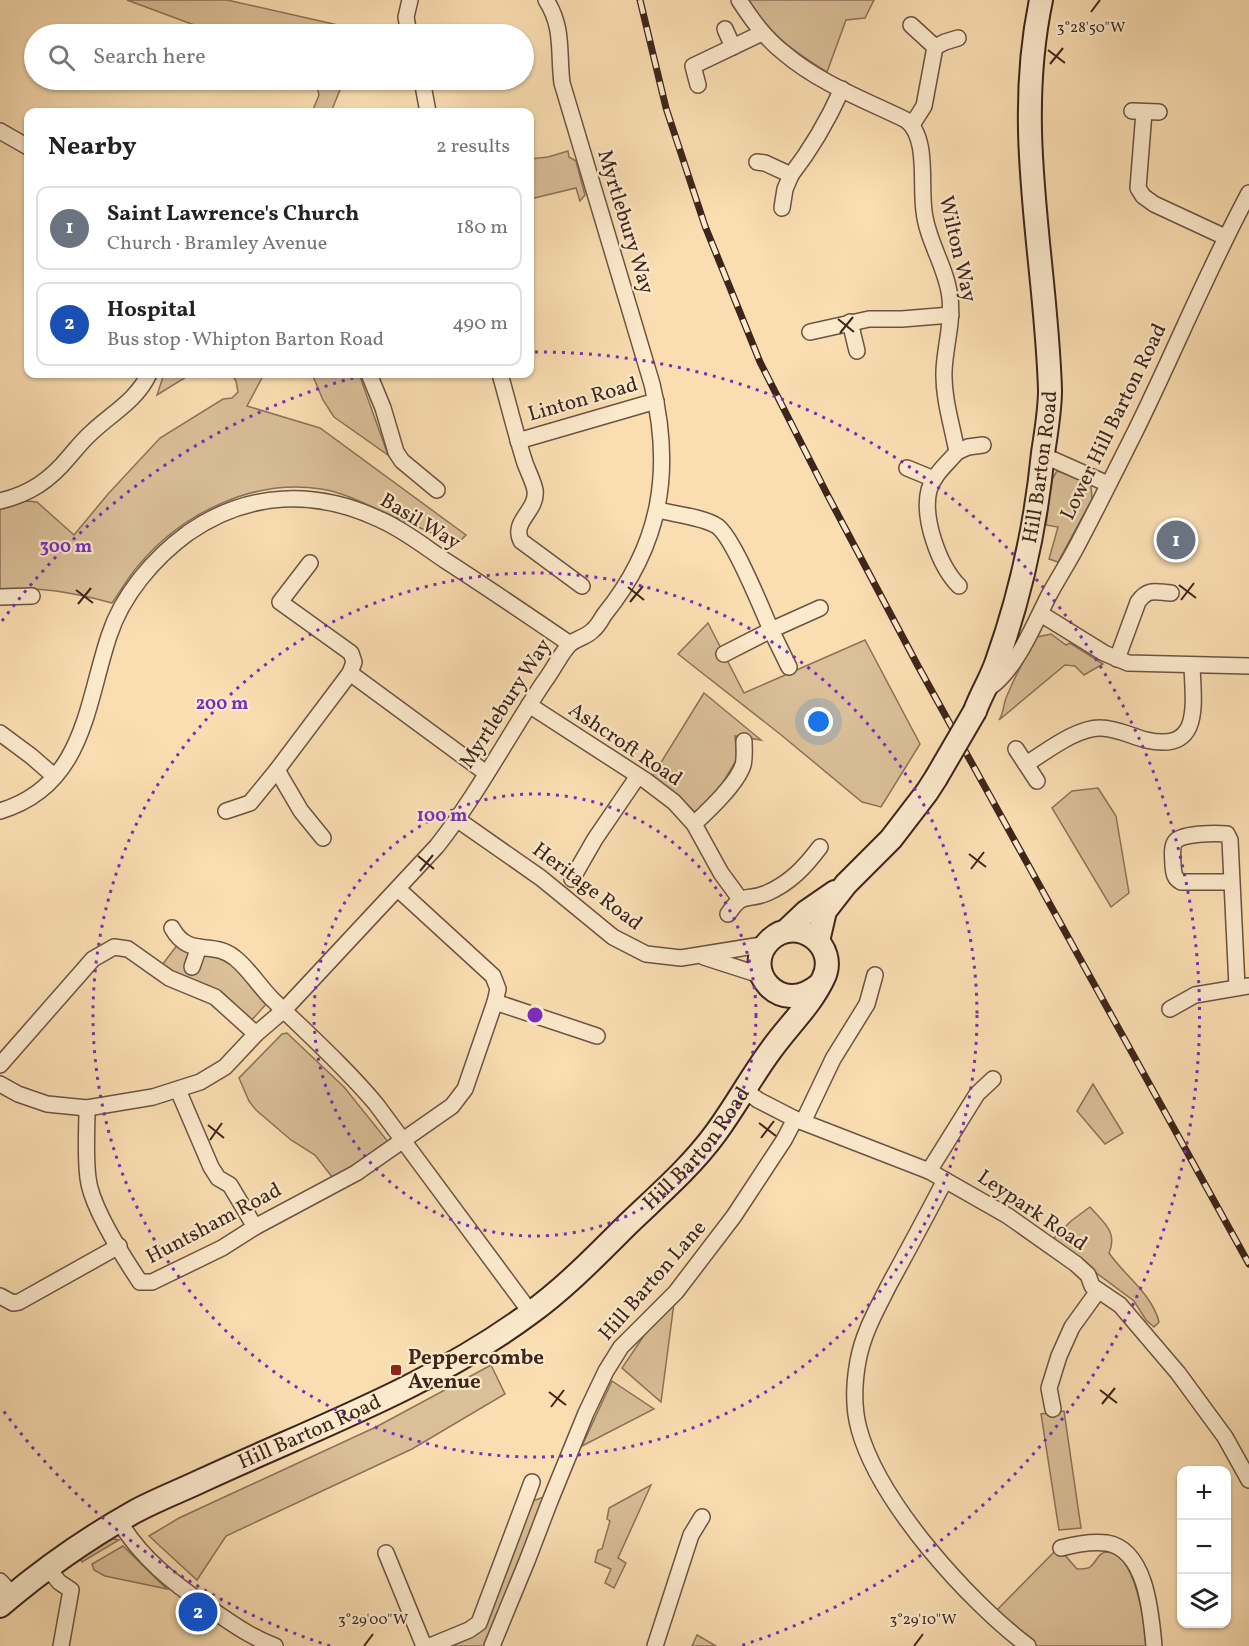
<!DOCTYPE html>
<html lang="en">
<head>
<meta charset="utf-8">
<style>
  body { margin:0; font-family:Vollkorn,serif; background:#f6f6f6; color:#222 }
  .controls { position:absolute; right:18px; bottom:18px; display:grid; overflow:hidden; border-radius:12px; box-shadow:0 2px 4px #0004 }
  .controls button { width:54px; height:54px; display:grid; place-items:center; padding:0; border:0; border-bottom:2px solid #e0e0e0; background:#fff; color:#222; font:30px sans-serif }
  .you { position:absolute; left:819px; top:722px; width:21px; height:21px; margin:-15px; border:4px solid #fff; border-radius:50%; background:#1a73e8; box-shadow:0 0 0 9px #1a73e833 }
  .badge { display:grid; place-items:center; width:39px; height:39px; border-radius:50%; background:#1a73e8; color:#fff; font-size:20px; font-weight:700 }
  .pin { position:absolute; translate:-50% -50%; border:3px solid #fff; box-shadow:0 2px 6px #0006 }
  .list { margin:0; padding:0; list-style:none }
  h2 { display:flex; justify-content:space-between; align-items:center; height:78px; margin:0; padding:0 24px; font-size:26px }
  h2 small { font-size:20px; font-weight:400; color:#767676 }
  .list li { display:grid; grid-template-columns:39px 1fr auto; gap:18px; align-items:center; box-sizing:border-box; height:84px; margin:0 12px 12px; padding:0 12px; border:2px solid #e0e0e0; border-radius:12px }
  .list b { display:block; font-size:22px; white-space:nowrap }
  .list p { margin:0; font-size:20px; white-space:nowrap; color:#767676 }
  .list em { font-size:20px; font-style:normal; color:#767676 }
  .icon { flex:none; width:33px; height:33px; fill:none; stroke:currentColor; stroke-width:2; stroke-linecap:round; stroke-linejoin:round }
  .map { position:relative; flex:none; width:1249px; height:1646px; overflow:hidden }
  .search { position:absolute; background:#fff; box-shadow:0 2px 4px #0004; left:24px; top:24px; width:510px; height:66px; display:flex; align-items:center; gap:15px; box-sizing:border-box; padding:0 21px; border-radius:33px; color:#767676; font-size:22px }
  .panel { position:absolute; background:#fff; box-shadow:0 2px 4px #0004; left:24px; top:108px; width:510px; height:270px; border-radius:12px }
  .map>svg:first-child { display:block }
  .green { fill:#dabf98; stroke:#8c725a; stroke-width:1.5 }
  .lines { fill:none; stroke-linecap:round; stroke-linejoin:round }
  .minor-casing { stroke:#6d5341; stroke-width:18 }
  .secondary-casing { stroke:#3e251b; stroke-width:26 }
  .minor { stroke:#fceacd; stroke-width:15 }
  .secondary { stroke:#fceacd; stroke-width:22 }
  .rail-casing { stroke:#3e251b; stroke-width:7 }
  .rail { stroke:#fceacd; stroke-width:4.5; stroke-dasharray:14; stroke-linecap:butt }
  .secondary-bridge-casing { stroke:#3e251b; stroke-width:26; stroke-linecap:butt }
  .secondary-bridge { stroke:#fceacd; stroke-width:22 }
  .ticks { fill:none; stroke:#3e251b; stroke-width:2 }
  .ring { fill:none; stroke:#7b2cbf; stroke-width:3; stroke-dasharray:3 6 }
  .poi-dot { fill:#8f2418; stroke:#fceacd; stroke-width:2 }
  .labels { text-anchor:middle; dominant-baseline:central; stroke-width:4.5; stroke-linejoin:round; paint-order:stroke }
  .street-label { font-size:21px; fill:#3e251b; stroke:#fceacd }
  .poi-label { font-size:21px; font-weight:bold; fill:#3e251b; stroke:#fceacd; text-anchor:start }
  .ticks-label { font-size:15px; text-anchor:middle; fill:#3e251b; stroke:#fceacd; stroke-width:4.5; stroke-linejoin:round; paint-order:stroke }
  .centre { fill:#7b2cbf; stroke:#fceacd; stroke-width:3 }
  .ring-label { font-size:18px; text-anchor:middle; font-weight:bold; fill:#7b2cbf; stroke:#fceacd; stroke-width:4.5; stroke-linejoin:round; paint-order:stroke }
</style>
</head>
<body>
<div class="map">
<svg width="1249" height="1646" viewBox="0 0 1249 1646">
  <rect width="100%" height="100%" fill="#fadeb2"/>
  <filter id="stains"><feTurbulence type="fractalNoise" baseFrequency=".00333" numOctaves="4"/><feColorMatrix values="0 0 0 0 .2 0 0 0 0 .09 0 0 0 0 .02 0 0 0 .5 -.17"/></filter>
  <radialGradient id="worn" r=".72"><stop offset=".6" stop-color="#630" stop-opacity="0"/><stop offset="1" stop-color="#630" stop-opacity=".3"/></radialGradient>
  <g class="green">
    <path d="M127,0H227L351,28L355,34H284L205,29Z"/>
    <path d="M749,0H874L865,18L846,20L827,72C795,52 768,34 749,0Z"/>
    <path d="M315,80H344L331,112H312L319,95Z"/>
    <path d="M568,151L569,157L576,161L585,195L580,201L576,188L530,199V159L548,157Z"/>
    <path d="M164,374H191L157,395Z"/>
    <path d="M231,374H264L247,406L320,428L466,535L457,544C430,532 404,521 377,509C359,501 341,492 321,489C253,478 181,514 138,566C128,577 121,591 112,603C75,593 37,585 0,591V503L27,501L37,502L74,535L108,494L160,438L223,399L232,398L238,392L236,381Z"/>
    <path d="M312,374H359L388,455L334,417L323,400Z"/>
    <path d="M1057,471L1085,480L1091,486L1092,499L1058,562L1049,559L1058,527L1046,525L1051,481Z"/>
    <path d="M708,623L744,693L865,640L920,744L881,807L862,802L780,734L678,654Z"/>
    <path d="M1051,634L1066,645L1070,643L1103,664L1084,675L1075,666L1065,665L999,720C1004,713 1003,705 1006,698C1015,676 1025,657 1037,637Z"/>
    <path d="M704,693L761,740L735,736L737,759L716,794L696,813L675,793L652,777Z"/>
    <path d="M1098,788L1116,816L1129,893L1111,907L1052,808L1072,791Z"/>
    <path d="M178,944L204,954L227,957L268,1002L250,1022L209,986L174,974L162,965Z"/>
    <path d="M287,1033L344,1087L389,1143L352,1168L333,1178L315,1155L291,1140L256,1110L249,1101L239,1078L282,1034Z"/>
    <path d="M1093,1084L1123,1133L1105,1144L1077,1111Z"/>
    <path d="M1090,1207C1104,1223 1118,1232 1109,1253C1125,1276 1152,1294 1159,1322L1154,1327L1146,1320L1134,1301L1052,1240L1071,1221Z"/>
    <path d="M674,1303L661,1402L622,1368L645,1334Z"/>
    <path d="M491,1365L505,1394L412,1449L226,1536L197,1580L149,1536L179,1518L376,1427Z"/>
    <path d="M612,1381L654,1409L582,1446Z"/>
    <path d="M1064,1411L1081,1528L1059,1530L1041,1414Z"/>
    <path d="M651,1485L618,1558L626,1563L614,1588L605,1583L611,1569L595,1562L598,1550L602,1549L610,1521L607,1519L609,1508Z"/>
    <path d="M547,1496L486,1646H445L469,1637L532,1501Z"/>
    <path d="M108,1538L119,1540L82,1562L79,1556Z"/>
    <path d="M123,1546L167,1589L105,1576L94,1570L92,1564Z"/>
    <path d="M1055,1551L1063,1553L1077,1569C1080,1569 1088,1569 1090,1567C1097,1562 1098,1552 1107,1552C1136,1553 1145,1625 1146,1646H1036L997,1610Z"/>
    <path d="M697,1635L716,1646H692Z"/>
  </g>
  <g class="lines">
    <defs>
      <g id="minor">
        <path d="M739,0C752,20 765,38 784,53C819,83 865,100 906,120C929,137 920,185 924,211C927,241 947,268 950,298C953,323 945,346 944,371C943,398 952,425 957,452L968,447L983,445"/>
        <path d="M911,25L935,47"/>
        <path d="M725,29L733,47"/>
        <path d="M409,34L406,17L410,0"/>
        <path d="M422,80L428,112"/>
        <path d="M698,85L693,66L762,33"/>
        <path d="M1132,111L1159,112"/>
        <path d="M1144,112L1138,188L1143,196L1154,204L1225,237"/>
        <path d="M912,125L924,106L935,47L945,42L958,38"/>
        <path d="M0,131L28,147"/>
        <path d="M757,162L765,163L791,175C812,148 828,120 842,89"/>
        <path d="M782,208L785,189L791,175"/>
        <path d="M850,322L857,351"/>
        <path d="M810,332L869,319H902L951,315"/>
        <path d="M369,374L383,408L396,452L402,461L437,490"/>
        <path d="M500,374C508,402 515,431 524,460C527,470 533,480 535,490C538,511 511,521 521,541L582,586"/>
        <path d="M518,441L656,401"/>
        <path d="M957,452C947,464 934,474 929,490C922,518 939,566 959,586"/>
        <path d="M1043,459L1054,460L1108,484"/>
        <path d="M907,468L934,479"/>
        <path d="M0,501C30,494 50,480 69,457C76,449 83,440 91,433C112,413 136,401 149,374"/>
        <path d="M658,510C674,514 703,517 717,526C733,537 762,609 771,630L820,608"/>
        <path d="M310,563L280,602L351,653L354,662L350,673L486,773"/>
        <path d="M0,597L32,596"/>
        <path d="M1041,614L1104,653L1128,663L1249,666"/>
        <path d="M724,654L771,630L789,667"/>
        <path d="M1117,659L1138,602C1148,588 1155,592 1171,593"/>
        <path d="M989,688C1015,671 1034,625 1048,597C1057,580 1068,563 1077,546C1097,508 1116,470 1135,432C1174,353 1207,271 1249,193"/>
        <path d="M529,705L645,780L674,802L694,824L721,873L740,899"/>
        <path d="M0,733L31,756L54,776"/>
        <path d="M1016,749L1037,781"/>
        <path d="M1026,764C1046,752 1077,727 1101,728C1116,728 1131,736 1146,740C1203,753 1193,703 1192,665"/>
        <path d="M277,770L301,811L323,838"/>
        <path d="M0,811C84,786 86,705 109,636C122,595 154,558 188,533C248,491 316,489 381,520C404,530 425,547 446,561C488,588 529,616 570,644"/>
        <path d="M226,811L250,803L277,770L350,673"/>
        <path d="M458,820L541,878L613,937L646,954L681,958L767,944"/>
        <path d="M694,824C708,811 737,784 743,765C745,758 744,748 744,741"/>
        <path d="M572,879L595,839L638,776"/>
        <path d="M1231,882H1181C1174,878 1174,874 1173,866C1173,859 1171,848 1175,842C1180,833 1216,833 1227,834L1230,840L1237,987"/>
        <path d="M728,914C744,890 746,902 767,893C790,883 805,867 820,847"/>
        <path d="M172,928C189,959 212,939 235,958C249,969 259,986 272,999C307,1033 344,1066 376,1104L531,1313"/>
        <path d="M704,957L763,976"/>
        <path d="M192,967L199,947"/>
        <path d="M495,1002L597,1036"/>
        <path d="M1170,1009L1195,995L1249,986"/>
        <path d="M0,1065L93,959L114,947L128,949L169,978L215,997L256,1034"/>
        <path d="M0,1084L18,1094L47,1104L87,1108L153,1097L200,1082L225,1067L256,1034L284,1010L437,846C477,795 508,736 544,682C552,672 561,653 570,644C577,638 587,637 593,630C598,626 601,620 604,615C661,545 673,471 652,384L562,83C558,52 564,28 546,0"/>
        <path d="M178,1090L211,1167L218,1178L230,1185L255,1227"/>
        <path d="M745,1090L758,1100L795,1119L929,1171L1008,1216L1076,1264L1088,1275L1092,1286L1120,1305L1178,1373L1225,1437L1249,1480"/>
        <path d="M87,1108C87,1131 85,1155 88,1178C91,1206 124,1258 140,1282H152L222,1248L255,1227L356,1173L452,1106L465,1089L495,1002L498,989L493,976L398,889"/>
        <path d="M803,1122L833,1059L867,1004L875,975"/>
        <path d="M929,1171L977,1094L993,1079"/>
        <path d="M945,1180C927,1215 908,1250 889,1285C877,1309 863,1333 858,1361C854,1383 853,1407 859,1429C879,1502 968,1601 1028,1646"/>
        <path d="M0,1296L13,1303L19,1302L119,1246"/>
        <path d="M1053,1409L1049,1388L1059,1356L1072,1327L1098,1291"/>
        <path d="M119,1521C141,1558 173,1583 208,1607C230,1622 250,1637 275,1646"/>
        <path d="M1061,1548C1076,1544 1091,1541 1107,1543C1147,1550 1151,1615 1154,1646"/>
        <path d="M386,1553L424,1646"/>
        <path d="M47,1567L59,1582L71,1590L61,1646"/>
        <path d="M0,1581L13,1595"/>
        <path d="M430,1646L469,1630L479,1623L532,1482"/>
        <path d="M492,1646L527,1561L550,1501L586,1413L606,1371L621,1347L676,1292L734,1216L784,1140L795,1119"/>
        <path d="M655,1646L691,1535L702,1517"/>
      </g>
      <g id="secondary">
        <path id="s1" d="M975,711C981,694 991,679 997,661C1021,594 1036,524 1043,453C1046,433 1050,411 1050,390C1046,257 1013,133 1041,0"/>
        <path d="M786,931L806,912L835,892"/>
        <path d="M818,941L825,911L846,884L891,839L927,792L936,778"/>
        <path id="s2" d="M0,1606C42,1570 86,1539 134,1512C156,1500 180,1491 203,1480C313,1429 430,1387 529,1314C565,1288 596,1256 627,1225C657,1196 690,1168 715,1134C735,1107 751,1077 771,1050C788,1026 810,1006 823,979C840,946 797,914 770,940C740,969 780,1018 819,985"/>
      </g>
    </defs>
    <use href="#minor" class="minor-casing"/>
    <use href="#secondary" class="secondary-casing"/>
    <use href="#minor" class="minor"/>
    <use href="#secondary" class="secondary"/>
    <defs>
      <path id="rail" d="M640,0L666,108L705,226L760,362L827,494L918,666L1249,1264"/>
    </defs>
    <use href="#rail" class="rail-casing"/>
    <use href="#rail" class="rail"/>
    <defs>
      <path id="secondary-bridge" d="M936,778L975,711"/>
    </defs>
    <use href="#secondary-bridge" class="secondary-bridge-casing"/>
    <use href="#secondary-bridge" class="secondary-bridge"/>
  </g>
  <path class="ticks" d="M1091,12L1100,0M1048,50L1065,63M1050,64L1063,48M838,319L854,332M840,333L853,317M1179,585L1196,598M628,587L644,600M76,590L93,603M1181,600L1194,583M630,602L643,586M78,604L91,588M969,854L986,867M418,856L434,869M971,869L984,852M420,871L433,855M759,1123L776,1136M208,1125L224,1138M761,1138L774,1121M210,1140L222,1123M1100,1390L1117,1403M549,1392L566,1405M1102,1404L1115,1388M551,1407L564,1390M364,1646L373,1634M914,1646L923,1634"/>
  <g class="ring">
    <circle cx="535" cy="1015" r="221"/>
    <circle cx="535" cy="1015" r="442"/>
    <path d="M330 1646A663 663 0 0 1 2 1409M2 621A663 663 0 0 1 363 375M535 352A663 663 0 0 1 740 1646"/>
  </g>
  <rect class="poi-dot" x="390" y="1364" width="12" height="12" rx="3"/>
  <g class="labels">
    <g class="street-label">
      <text transform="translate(625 222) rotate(73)">Myrtlebury Way</text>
      <text transform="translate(957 249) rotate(77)">Wilton Way</text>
      <text transform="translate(583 400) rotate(-16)">Linton Road</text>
      <text transform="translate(1114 422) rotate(-64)">Lower Hill Barton Road</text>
      <text stroke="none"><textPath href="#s1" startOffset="254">Hill Barton Road</textPath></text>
      <text transform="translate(420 522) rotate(31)">Basil Way</text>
      <text transform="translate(506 704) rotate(-57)">Myrtlebury Way</text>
      <text transform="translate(625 745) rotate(34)">Ashcroft Road</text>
      <text transform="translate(587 887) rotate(37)">Heritage Road</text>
      <text stroke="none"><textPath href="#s2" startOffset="843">Hill Barton Road</textPath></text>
      <text transform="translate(1032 1211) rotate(34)">Leypark Road</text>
      <text transform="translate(214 1224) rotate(-28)">Huntsham Road</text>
      <text transform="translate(653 1281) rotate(-49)">Hill Barton Lane</text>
      <text stroke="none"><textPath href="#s2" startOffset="357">Hill Barton Road</textPath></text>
    </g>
    <g class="poi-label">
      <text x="408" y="1358">Peppercombe<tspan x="408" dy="24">Avenue</tspan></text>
    </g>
  </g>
  <g class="ticks-label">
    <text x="1091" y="32">3°28'50"W</text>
    <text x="373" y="1624">3°29'00"W</text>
    <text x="923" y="1624">3°29'10"W</text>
  </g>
  <circle cx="535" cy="1015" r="9" class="centre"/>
  <g class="ring-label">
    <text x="66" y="552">300 m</text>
    <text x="222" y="709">200 m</text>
    <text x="442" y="821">100 m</text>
  </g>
  <rect width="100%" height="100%" filter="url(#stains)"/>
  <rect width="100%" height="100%" fill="url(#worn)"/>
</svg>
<div class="controls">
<button>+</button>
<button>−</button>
<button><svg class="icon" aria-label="layers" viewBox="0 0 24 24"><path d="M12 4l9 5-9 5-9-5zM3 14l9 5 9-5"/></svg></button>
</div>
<div class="you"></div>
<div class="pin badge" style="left:1176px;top:540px;background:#6b7280">1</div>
<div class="pin badge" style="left:198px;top:1612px;background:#1a4fb4">2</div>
<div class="search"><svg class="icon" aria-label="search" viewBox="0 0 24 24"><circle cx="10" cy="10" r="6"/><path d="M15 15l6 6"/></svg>Search here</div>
<section class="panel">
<h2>Nearby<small>2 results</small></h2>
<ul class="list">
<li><span class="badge" style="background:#6b7280">1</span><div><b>Saint Lawrence's Church</b><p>Church · Bramley Avenue</p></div><em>180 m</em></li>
<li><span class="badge" style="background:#1a4fb4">2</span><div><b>Hospital</b><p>Bus stop · Whipton Barton Road</p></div><em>490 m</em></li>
</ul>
</section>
</div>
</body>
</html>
